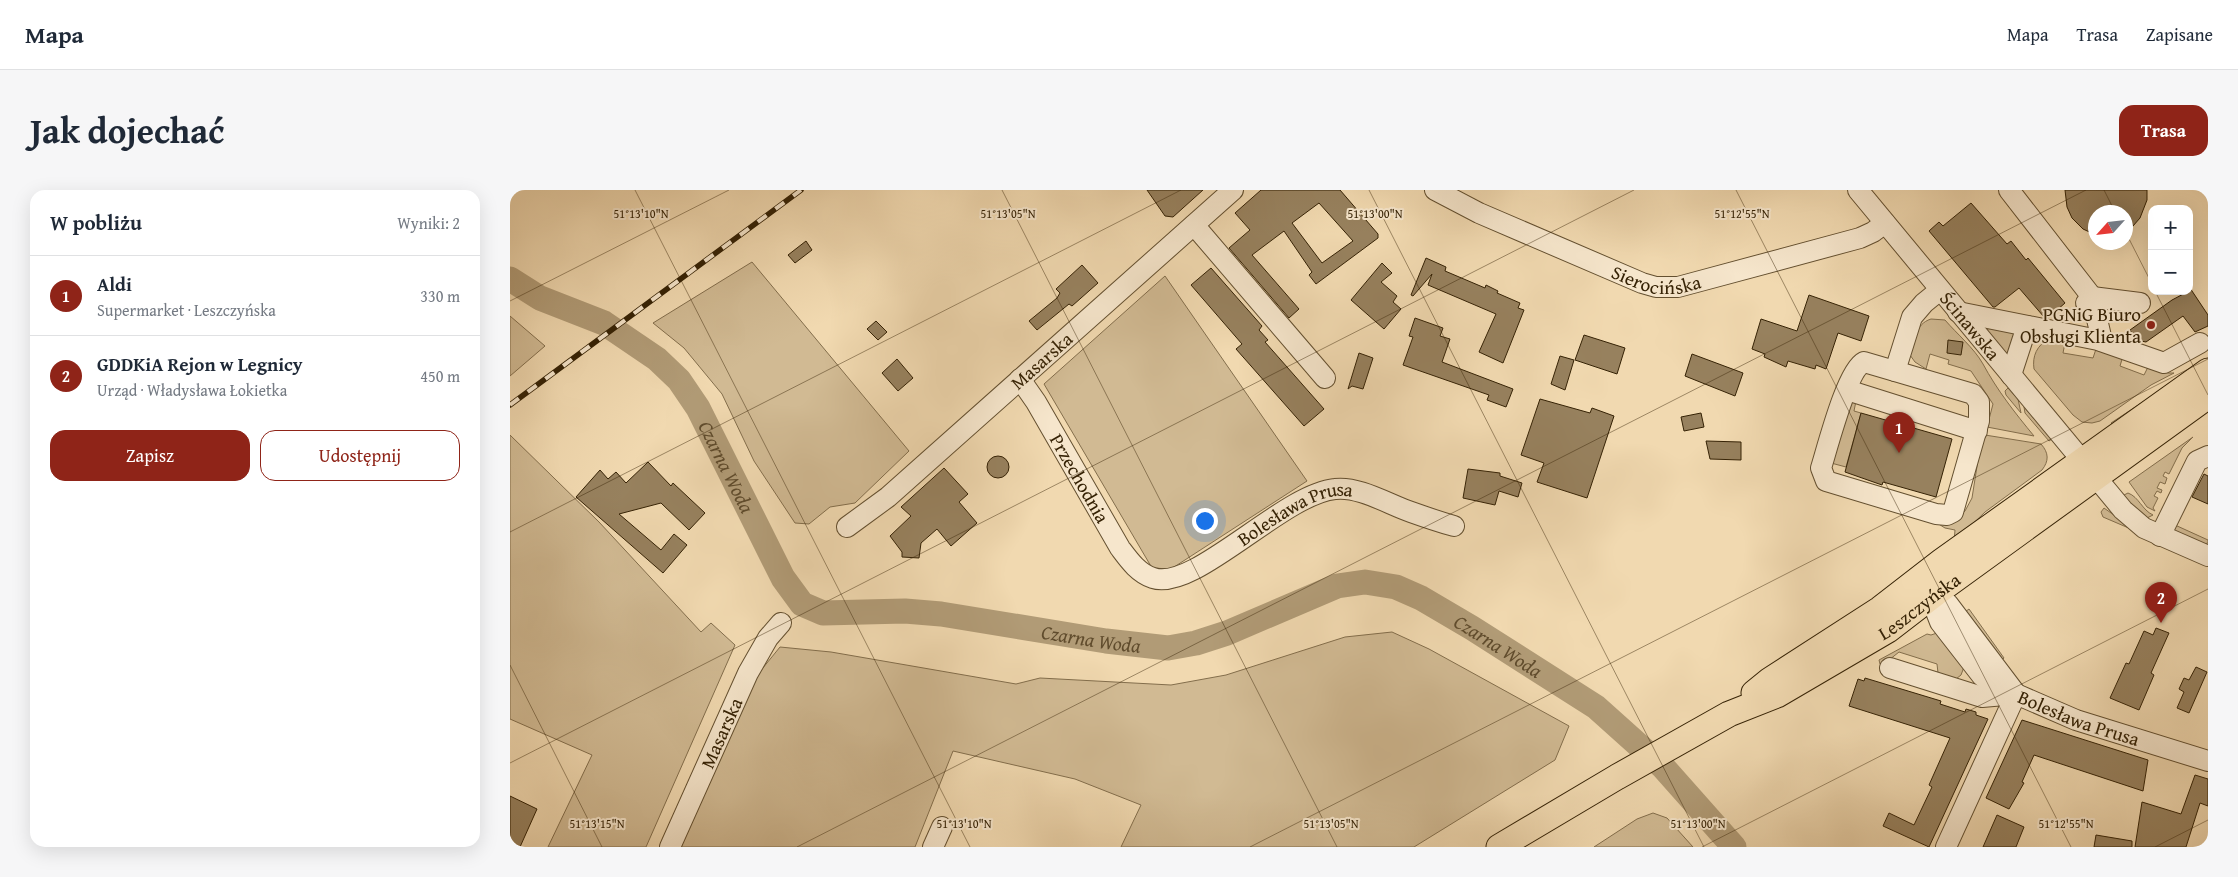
<!DOCTYPE html>
<html lang="pl">
<head>
<meta charset="utf-8">
<style>
  body { margin:0; font-family:"Gentium Book Plus",serif; background:#f6f6f7; color:#1f2937 }
  .controls { position:absolute; right:15px; top:15px; display:grid; overflow:hidden; border-radius:10px; box-shadow:0 5px 20px #0002 }
  .controls button { width:45px; height:45px; display:grid; place-items:center; padding:0; border:0; border-bottom:1px solid #e0e1e3; background:#fff; color:#1f2937; font:25px sans-serif }
  .compass { position:absolute; left:1578px; top:15px; width:45px; height:45px; border-radius:50%; background:#fff; box-shadow:0 5px 20px #0002; rotate:243deg }
  .you { position:absolute; left:694px; top:330px; width:18px; height:18px; margin:-12px; border:4px solid #fff; border-radius:50%; background:#1a73e8; box-shadow:0 0 0 8px #1a73e833 }
  .badge { display:grid; place-items:center; width:32px; height:32px; border-radius:50%; background:#8f2418; color:#fff; font-size:16px; font-weight:700 }
  .pin { position:absolute; translate:-50% -41px; filter:drop-shadow(0 1px 2px #0008) }
  .pin::after { content:''; position:absolute; top:26px; width:18px; height:15px; background:inherit; clip-path:polygon(0 0,100% 0,50% 100%) }
  .list { margin:0; padding:0; list-style:none }
  h2 { display:flex; justify-content:space-between; align-items:center; height:65px; margin:0; padding:0 20px; font-size:21px }
  h2 small { font-size:16px; font-weight:400; color:#747a83 }
  .list li { display:grid; grid-template-columns:32px 1fr auto; gap:15px; align-items:center; box-sizing:border-box; height:80px; padding:0 20px; border-top:1px solid #e0e1e3 }
  .list b { display:block; font-size:19px; white-space:nowrap }
  .list p { margin:0; font-size:16px; white-space:nowrap; color:#747a83 }
  .list em { font-size:16px; font-style:normal; color:#747a83 }
  .actions { display:flex; gap:10px; padding:15px 20px }
  .actions a { flex:1; padding:11px 0; border:1px solid #8f2418; border-radius:15px; text-align:center; font-size:18px; color:#8f2418 }
  .actions .main { background:#8f2418; color:#fff }
  .map { position:relative; flex:none; width:1698px; height:657px; overflow:hidden; border-radius:15px }
  header { display:flex; align-items:center; gap:30px; box-sizing:border-box; height:70px; padding:0 25px; background:#fff; border-bottom:1px solid #e0e1e3 }
  header strong { font-size:24px }
  nav { display:flex; gap:28px; margin-inline-start:auto; font-size:18px }
  .intro { display:flex; align-items:center; justify-content:space-between; box-sizing:border-box; height:120px; padding:0 30px }
  h1 { margin:0; font-size:35px }
  .button { padding:12px 22px; border-radius:15px; background:#8f2418; color:#fff; font-size:18px; font-weight:700 }
  main { display:flex; gap:30px; padding:0 30px }
  aside { flex:1; background:#fff; border-radius:15px; box-shadow:0 5px 20px #0002 }
  .map>svg:first-child { display:block }
  .green { fill:#d1ba93; stroke:#836e4c }
  .lines { fill:none; stroke-linecap:round; stroke-linejoin:round }
  .river { stroke:#b19b76; stroke-width:25 }
  .building { fill:#97815e; stroke:#352205; fill-rule:evenodd }
  .minor-casing { stroke:#645030; stroke-width:22 }
  .major-casing { stroke:#352205; stroke-width:27 }
  .minor { stroke:#f6e6cc; stroke-width:20 }
  .major { stroke:#f1d9b0; stroke-width:25 }
  .rail-casing { stroke:#352205; stroke-width:5.5 }
  .rail { stroke:#f6e6cc; stroke-width:4; stroke-dasharray:11; stroke-linecap:butt }
  .ticks { fill:none; stroke:#352205; stroke-width:1; stroke-opacity:0.45 }
  .poi-dot { fill:#8f2418; stroke:#f6e6cc; stroke-width:2 }
  .labels { text-anchor:middle; dominant-baseline:central; stroke-width:4; stroke-linejoin:round; paint-order:stroke }
  .street-label { font-size:19px; fill:#352205; stroke:#f6e6cc }
  .poi-label { font-size:19px; fill:#352205; stroke:#f6e6cc; text-anchor:end }
  .water-label { font-size:20px; font-style:italic; fill:#604c2d; stroke:#f6e6cc }
  .ticks-label { font-size:12px; text-anchor:middle; fill:#352205; stroke:#f6e6cc; stroke-width:4; stroke-linejoin:round; paint-order:stroke }
</style>
</head>
<body>
<header>
<strong>Mapa</strong>
<nav><a>Mapa</a><a>Trasa</a><a>Zapisane</a></nav>
</header>
<div class="intro"><h1>Jak dojechać</h1><a class="button">Trasa</a></div>
<main>
<aside>
<h2>W pobliżu<small>Wyniki: 2</small></h2>
<ul class="list">
<li><span class="badge">1</span><div><b>Aldi</b><p>Supermarket · Leszczyńska</p></div><em>330 m</em></li>
<li><span class="badge">2</span><div><b>GDDKiA Rejon w Legnicy</b><p>Urząd · Władysława Łokietka</p></div><em>450 m</em></li>
</ul>
<div class="actions"><a class="main">Zapisz</a><a>Udostępnij</a></div>
</aside>
<div class="map">
<svg width="1698" height="657" viewBox="0 0 1698 657">
  <rect width="100%" height="100%" fill="#f1d9b0"/>
  <filter id="stains"><feTurbulence type="fractalNoise" baseFrequency=".004" numOctaves="4"/><feColorMatrix values="0 0 0 0 .2 0 0 0 0 .09 0 0 0 0 .02 0 0 0 .5 -.17"/></filter>
  <radialGradient id="worn" r=".72"><stop offset=".6" stop-color="#630" stop-opacity="0"/><stop offset="1" stop-color="#630" stop-opacity=".3"/></radialGradient>
  <g class="green">
    <path d="M242,72L399,261L345,313L320,317L299,334L285,333L244,271L212,204L174,158L143,133Z"/>
    <path d="M655,86L797,291L661,379L642,378L534,194Z"/>
    <path d="M0,126L35,156L0,186Z"/>
    <path d="M1421,129L1435,130C1447,144 1464,158 1473,174C1487,200 1505,223 1524,246L1477,237L1483,214L1461,181L1438,174L1439,170L1420,164L1416,179L1405,172L1400,165C1404,151 1405,134 1421,129Z"/>
    <path d="M1479,137L1504,142L1507,148L1498,166L1477,141Z"/>
    <path d="M1539,149L1555,153L1553,163L1583,168L1586,159L1613,166L1610,176L1634,185L1638,177L1655,183H1664L1641,195L1590,231L1582,233L1572,232L1563,225L1524,179C1522,166 1527,155 1539,149Z"/>
    <path d="M1663,192L1603,235L1601,233Z"/>
    <path d="M1498,198L1508,209L1511,223L1496,205L1495,201Z"/>
    <path d="M1346,211L1344,221L1351,223L1336,277L1321,273L1339,212Z"/>
    <path d="M1514,217L1542,249L1539,251L1515,223Z"/>
    <path d="M0,245L89,332L191,442L201,433L225,455L136,657H38L82,565L0,529Z"/>
    <path d="M1475,245L1531,254C1539,263 1539,271 1532,280L1475,322L1444,352L1445,340L1435,338L1419,328L1451,325L1455,321L1462,308L1468,270Z"/>
    <path d="M1683,247L1672,258L1659,284L1655,282L1653,286L1657,288L1655,294L1650,292L1647,298L1652,300L1651,303L1647,301L1644,306L1648,308L1643,318L1645,321L1637,317L1619,292Z"/>
    <path d="M1618,303C1629,307 1632,320 1643,325L1635,329L1612,306Z"/>
    <path d="M1594,318L1628,342L1593,327L1591,322Z"/>
    <path d="M1665,335L1698,350V353L1694,354L1664,341Z"/>
    <path d="M1459,419L1494,468L1492,470L1455,422Z"/>
    <path d="M882,442L919,459L1059,536L1045,570L904,657H611L631,615L565,589L443,561L405,657H167L239,495L270,457L321,462L506,494L530,488L661,495L716,485L835,447Z"/>
    <path d="M1427,443L1454,477L1451,485L1446,489L1428,483L1427,474L1389,462L1379,470L1376,477L1370,474L1369,470L1417,444L1421,445Z"/>
    <path d="M1143,623L1157,628L1183,657H1084L1127,629Z"/>
  </g>
  <g class="lines">
    <path class="river" id="s1" d="M0,89L30,108L94,133L147,169L169,190L188,218L273,388L292,414L313,423L395,421L431,424L596,451L658,458L686,453L717,443L827,396L855,392L886,397L911,408L962,438L1086,517L1153,577L1224,657"/>
  </g>
  <g class="building">
    <path d="M637,0H693L663,27L655,26Z"/>
    <path d="M751,0H830L868,44V48L806,94L799,85L802,82L774,41L742,65L789,119L779,128L719,58L740,40L725,23ZM809,13L843,51L812,73L782,33Z"/>
    <path d="M1555,0H1637V10L1630,28L1616,44V22H1586V45L1573,39L1562,28L1557,17Z"/>
    <path d="M1461,13L1497,54L1501,51L1516,70L1518,68L1555,113L1538,128L1534,127L1509,98L1485,117H1483L1419,41L1429,32L1433,36Z"/>
    <path d="M296,51L302,60L285,73L278,65Z"/>
    <path d="M916,68L936,77L935,81L975,98L976,95L988,101L987,103L1010,113L1008,118L1014,120L993,173L969,162L986,124L918,95L922,84L903,106L901,105Z"/>
    <path d="M872,73L882,83L871,92L887,106L883,112L891,119L874,139L841,110Z"/>
    <path d="M572,75L588,93L562,116L559,114L527,140L519,131L547,108L550,103L546,99Z"/>
    <path d="M701,78L752,136L749,140L758,150L755,152L814,219L794,236L726,159L732,154L681,95Z"/>
    <path d="M1680,98L1698,125V136L1685,142L1673,126L1636,152L1626,150L1620,140L1662,110L1679,101Z"/>
    <path d="M1299,105L1359,126L1351,151L1328,143L1316,179L1306,175L1305,179L1278,171L1276,177L1254,167L1255,164L1242,159L1251,129L1287,141Z"/>
    <path d="M905,128L933,138L930,146L940,149L932,172L1003,199L996,217L977,210L979,205L893,175L903,147L899,146Z"/>
    <path d="M366,131L377,142L368,150L357,139Z"/>
    <path d="M1074,145L1115,158L1107,184L1065,170Z"/>
    <path d="M1438,150L1453,152L1451,165L1437,163Z"/>
    <path d="M849,163L863,168L853,199L842,196L838,199Z"/>
    <path d="M1182,164L1233,183L1225,206L1175,186Z"/>
    <path d="M1050,166L1064,170L1055,200L1041,194Z"/>
    <path d="M387,169L403,188L388,201L372,183Z"/>
    <path d="M1030,209L1080,223L1082,218L1104,226L1077,308L1027,292L1034,273L1011,265Z"/>
    <path d="M1191,223L1194,237L1174,241L1171,227Z"/>
    <path d="M1351,223L1442,249L1426,307L1373,292L1372,295L1335,282Z"/>
    <path d="M1196,251L1231,252V270L1200,269Z"/>
    <circle cx="488" cy="277" r="11"/>
    <path d="M138,272L161,296L163,293L195,323L179,340L151,313L109,324L151,360L164,344L177,355L153,383L66,307L90,280L98,289L106,282L116,293Z"/>
    <path d="M434,278L458,304L449,312L467,333L441,356L427,339L411,353L409,368L392,367V362L380,346L401,326L391,317Z"/>
    <path d="M958,279L990,283V286L1012,293L1008,307L989,301L985,315L953,308Z"/>
    <path d="M1694,284L1698,286V314L1682,307Z"/>
    <path d="M1646,438L1659,443L1641,483L1644,485L1629,520L1600,508L1616,473L1619,474L1634,441L1643,445Z"/>
    <path d="M1686,477L1697,482L1679,523L1667,518L1674,502L1669,499L1674,488L1679,490Z"/>
    <path d="M1355,488L1431,511L1430,514L1455,522L1456,519L1466,522V525L1478,529L1419,657L1373,636L1379,623L1404,635L1422,597L1419,595L1440,548L1339,516L1348,489L1354,491Z"/>
    <path d="M1512,530L1638,570L1633,601L1524,565L1512,592L1514,593L1499,619L1476,608Z"/>
    <path d="M1685,585L1698,589V616L1690,613L1676,657H1625L1632,612L1671,624Z"/>
    <path d="M0,606L27,619L10,657H0Z"/>
    <path d="M1487,625L1514,637L1506,657H1473Z"/>
    <path d="M1586,645L1622,651V657H1584Z"/>
  </g>
  <g class="lines">
    <defs>
      <g id="minor">
        <path id="s2" d="M925,0L969,23L1132,93L1146,97H1168L1350,48L1363,42L1375,33"/>
        <path id="s3" d="M1348,0L1613,320L1634,338L1698,366"/>
        <path d="M1499,0L1582,107"/>
        <path d="M684,35L815,188"/>
        <path d="M1448,122L1588,150L1654,173L1690,153"/>
        <path d="M1592,151L1587,129L1576,113L1582,107L1630,113"/>
        <path d="M1354,172L1463,204L1469,212V231L1443,322L1437,325L1426,324L1316,291L1311,278C1317,259 1337,180 1354,172Z"/>
        <path d="M1385,181L1402,127L1414,113L1430,100"/>
        <path d="M1501,185L1517,136"/>
        <path id="s4" d="M510,189L526,212L610,358C619,370 628,383 643,388C684,402 773,304 825,299C849,296 878,314 901,322C915,327 930,332 944,336"/>
        <path d="M1337,200L1467,241"/>
        <path id="s5" d="M337,337L378,307L723,0"/>
        <path d="M1650,346L1687,271L1698,266"/>
        <path d="M1423,394V414L1430,432L1472,486L1488,500L1502,503"/>
        <path d="M1413,403L1438,414L1506,504"/>
        <path id="s6" d="M1380,478L1472,507L1506,504L1566,530L1698,571"/>
        <path id="s7" d="M160,657L238,483L258,448L271,433"/>
        <path d="M423,657L432,637"/>
        <path d="M1436,657L1506,504"/>
      </g>
      <g id="major">
        <path d="M1244,503L1260,490L1370,419L1432,371L1698,181"/>
        <path id="s8" d="M989,657L1107,587L1219,524L1267,505L1378,440L1430,400L1698,206"/>
      </g>
    </defs>
    <use href="#minor" class="minor-casing"/>
    <use href="#major" class="major-casing"/>
    <use href="#minor" class="minor"/>
    <use href="#major" class="major"/>
    <defs>
      <path id="rail" d="M0,215L291,0"/>
    </defs>
    <use href="#rail" class="rail-casing"/>
    <use href="#rail" class="rail"/>
  </g>
  <path class="ticks" d="M125,0L460,657M492,0L827,657M859,0L1194,657M1226,0L1561,657M1594,0L1605,22M1616,43L1642,94M1645,101L1698,205M0,111L219,0M0,342L671,0M0,475L92,657M0,573L1124,0M287,657L1576,0M740,657L1698,169M1192,657L1698,399M1645,657L1698,630"/>
  <circle class="poi-dot" cx="1641" cy="135" r="5"/>
  <g class="labels">
    <g class="street-label">
      <text stroke="none"><textPath href="#s2" startOffset="241">Sierocińska</textPath></text>
      <text stroke="none"><textPath href="#s3" startOffset="176">Ścinawska</textPath></text>
      <text stroke="none"><textPath href="#s5" startOffset="256">Masarska</textPath></text>
      <text stroke="none"><textPath href="#s4" startOffset="116">Przechodnia</textPath></text>
      <text stroke="none"><textPath href="#s4" startOffset="402">Bolesława Prusa</textPath></text>
      <text stroke="none"><textPath href="#s8" startOffset="485">Leszczyńska</textPath></text>
      <text stroke="none"><textPath href="#s6" startOffset="198">Bolesława Prusa</textPath></text>
      <text stroke="none"><textPath href="#s7" startOffset="125">Masarska</textPath></text>
    </g>
    <g class="poi-label">
      <text x="1631" y="124">PGNiG Biuro<tspan x="1631" dy="22">Obsługi Klienta</tspan></text>
    </g>
    <g class="water-label">
      <text stroke="none"><textPath href="#s1" startOffset="298">Czarna Woda</textPath></text>
      <text stroke="none"><textPath href="#s1" startOffset="748">Czarna Woda</textPath></text>
      <text stroke="none"><textPath href="#s1" startOffset="1184">Czarna Woda</textPath></text>
    </g>
  </g>
  <g class="ticks-label">
    <text x="131" y="28">51°13'10"N</text>
    <text x="498" y="28">51°13'05"N</text>
    <text x="865" y="28">51°13'00"N</text>
    <text x="1232" y="28">51°12'55"N</text>
    <text x="87" y="638">51°13'15"N</text>
    <text x="454" y="638">51°13'10"N</text>
    <text x="821" y="638">51°13'05"N</text>
    <text x="1188" y="638">51°13'00"N</text>
    <text x="1556" y="638">51°12'55"N</text>
  </g>
  <rect width="100%" height="100%" filter="url(#stains)"/>
  <rect width="100%" height="100%" fill="url(#worn)"/>
</svg>
<div class="controls">
<button>+</button>
<button>−</button>
</div>
<svg class="compass" viewBox="-18 -18 36 36"><path d="M0-13l5 13h-10z" fill="#e53935"/><path d="M0 13l5-13h-10z" fill="#747a83"/></svg>
<div class="you"></div>
<div class="pin badge" style="left:1389px;top:263px">1</div>
<div class="pin badge" style="left:1651px;top:433px">2</div>
</div>
</main>
</body>
</html>
